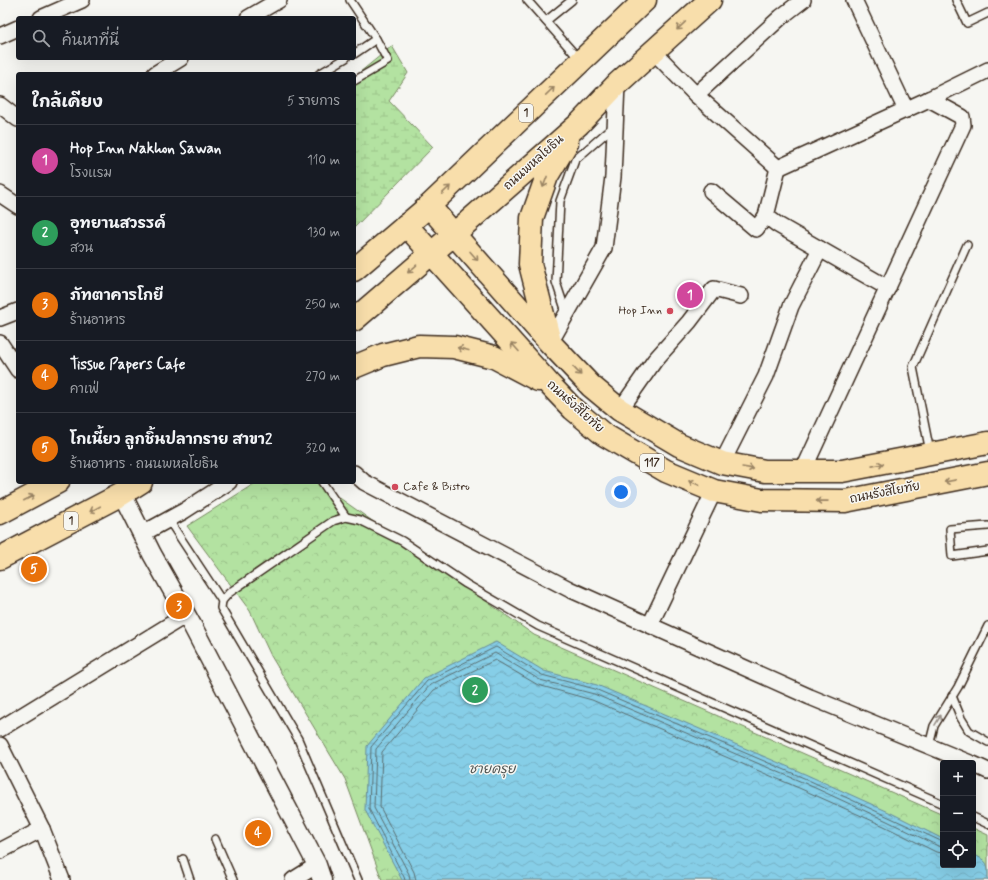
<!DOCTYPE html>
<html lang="th">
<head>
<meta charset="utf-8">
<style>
  body { margin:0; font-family:Mynerve,"Playpen Sans Thai",sans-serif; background:#20242c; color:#f1f3f6 }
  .controls { position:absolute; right:12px; bottom:12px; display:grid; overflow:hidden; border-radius:4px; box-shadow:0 4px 16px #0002 }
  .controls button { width:36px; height:36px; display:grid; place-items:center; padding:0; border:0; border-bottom:1px solid #363941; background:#171b24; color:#f1f3f6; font:20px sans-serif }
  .you { position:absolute; left:621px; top:492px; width:14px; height:14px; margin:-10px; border:3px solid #fff; border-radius:50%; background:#1a73e8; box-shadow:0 0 0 6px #1a73e833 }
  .badge { display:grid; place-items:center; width:26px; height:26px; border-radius:50%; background:#d1495b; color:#fff; font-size:13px; font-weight:700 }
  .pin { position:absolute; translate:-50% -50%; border:2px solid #fff; box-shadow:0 1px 4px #0006 }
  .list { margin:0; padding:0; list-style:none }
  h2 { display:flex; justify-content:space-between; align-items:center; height:52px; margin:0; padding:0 16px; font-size:17px }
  h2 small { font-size:13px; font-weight:400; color:#9ea1a6 }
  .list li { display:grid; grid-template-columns:26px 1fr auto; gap:12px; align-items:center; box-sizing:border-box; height:72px; padding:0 16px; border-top:1px solid #363941 }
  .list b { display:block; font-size:15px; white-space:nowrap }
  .list p { margin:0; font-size:13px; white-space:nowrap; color:#9ea1a6 }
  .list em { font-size:13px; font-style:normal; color:#9ea1a6 }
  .icon { flex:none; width:22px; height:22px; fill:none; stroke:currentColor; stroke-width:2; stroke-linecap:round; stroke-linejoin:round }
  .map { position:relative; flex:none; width:988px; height:880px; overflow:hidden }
  .search { position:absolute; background:#171b24; box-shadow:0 4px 16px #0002; left:16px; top:16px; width:340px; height:44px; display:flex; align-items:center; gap:10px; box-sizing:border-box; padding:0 14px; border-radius:4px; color:#9ea1a6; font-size:15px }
  .panel { position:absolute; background:#171b24; box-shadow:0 4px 16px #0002; left:16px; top:72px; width:340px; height:412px; border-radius:4px }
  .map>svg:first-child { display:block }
  .wetland { fill:url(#wetland-marsh); stroke:#778660 }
  .park { fill:url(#park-crowns); stroke:#778660 }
  .water { fill:url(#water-waves); stroke:#688c97 }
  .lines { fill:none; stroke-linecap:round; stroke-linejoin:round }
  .shore { stroke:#596c6e; stroke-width:1 }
  .service-casing { stroke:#3b2a1e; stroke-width:10 }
  .minor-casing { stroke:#3b2a1e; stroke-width:18 }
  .tertiary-casing { stroke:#3b2a1e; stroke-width:21 }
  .primary-casing { stroke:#3b2a1e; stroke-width:25 }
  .service { stroke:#f6f6f2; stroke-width:7 }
  .minor { stroke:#f6f6f2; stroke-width:15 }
  .tertiary { stroke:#f6f6f2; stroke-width:18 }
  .primary { stroke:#f8deab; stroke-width:22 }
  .oneway { stroke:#9a8464 }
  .oneway2 { stroke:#989088 }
  .poi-dot { fill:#d1495b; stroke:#f6f6f2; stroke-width:1.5 }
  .labels { text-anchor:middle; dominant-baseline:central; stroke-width:3; stroke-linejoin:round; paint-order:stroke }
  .shield { fill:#f6f6f2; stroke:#73675e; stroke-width:1 }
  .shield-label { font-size:11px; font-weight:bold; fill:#3b2a1e }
  .street-label { font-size:12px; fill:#3b2a1e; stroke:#f6f6f2 }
  .poi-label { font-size:12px; fill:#3b2a1e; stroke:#f6f6f2; text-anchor:end }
  .water-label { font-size:13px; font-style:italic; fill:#4e5350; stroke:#f6f6f2 }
</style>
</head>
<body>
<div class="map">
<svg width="988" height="880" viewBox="0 0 988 880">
  <defs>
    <pattern id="wetland-marsh" width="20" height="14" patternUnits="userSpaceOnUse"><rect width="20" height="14" fill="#b3e2a1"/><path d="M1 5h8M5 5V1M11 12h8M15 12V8" fill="none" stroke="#9bc28a"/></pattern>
    <pattern id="park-crowns" width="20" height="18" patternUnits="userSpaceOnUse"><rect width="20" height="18" fill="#b3e2a1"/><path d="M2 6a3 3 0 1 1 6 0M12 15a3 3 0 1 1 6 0" fill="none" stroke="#9bc28a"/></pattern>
    <pattern id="water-waves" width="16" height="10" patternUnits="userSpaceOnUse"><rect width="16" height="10" fill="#86cee7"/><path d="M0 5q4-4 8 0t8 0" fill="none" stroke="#75b1c6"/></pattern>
  </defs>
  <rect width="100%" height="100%" fill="#f6f6f2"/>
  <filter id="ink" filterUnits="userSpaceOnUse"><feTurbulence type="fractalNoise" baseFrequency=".025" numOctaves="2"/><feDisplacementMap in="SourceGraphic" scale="8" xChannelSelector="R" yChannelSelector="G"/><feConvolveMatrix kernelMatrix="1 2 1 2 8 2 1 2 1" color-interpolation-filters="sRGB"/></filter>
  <g filter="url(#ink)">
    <path class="wetland" d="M392,46L408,73L389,101L433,147L354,228V77Z"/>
    <path class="park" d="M257,482H317L534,635L943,815V865H973V828L988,835V880H382L345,779L271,656L250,611L187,526Z"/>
    <path class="water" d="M496,642L544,671L597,685L805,774L891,813L943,839V865H973V854C988,862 988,862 988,880H402L365,810L367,746L424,678Z"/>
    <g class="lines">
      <g class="shore">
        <path d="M405,880L404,877L369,809L371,747L427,681L496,647L542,675L595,689L804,778L943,842"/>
        <path d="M410,880L409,874L374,808L376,749L430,685L495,653L540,680L594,694L802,782L887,821L938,846L943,847"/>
        <path d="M416,880L414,872L380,807L382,752L434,690L495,660L538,685L592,700L799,788L884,826L936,852L943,853"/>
      </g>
      <defs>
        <g id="service">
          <path d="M350,0L376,39L388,61L354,81"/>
          <path d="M527,0L580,60"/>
          <path d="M956,0L967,23L988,13"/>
          <path d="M546,21L572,0"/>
          <path d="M354,54L376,39"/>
          <path d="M319,74L346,58"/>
          <path d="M566,312L556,282L560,201L575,160L614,126"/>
          <path d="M930,452L913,367L967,245"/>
          <path d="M322,482L346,517"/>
          <path d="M168,519L222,601L221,608L298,739L358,880"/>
          <path d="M988,526L950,529L952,556L988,551"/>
          <path d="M222,601L229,593L333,521L346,517L360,520L402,541L466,584L538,626L943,804"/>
          <path d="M952,696L961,718L969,731L988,742"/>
          <path d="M929,746L934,726L958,687L988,626"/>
          <path d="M973,817L988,824"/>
          <path d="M215,839L233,880"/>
          <path d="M183,859L190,880"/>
        </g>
        <g id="minor">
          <path d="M854,0L906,110"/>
          <path d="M41,18L82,0"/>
          <path d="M248,18L279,0"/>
          <path d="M0,36L18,28"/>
          <path d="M654,52L696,95L778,168L929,99L988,70"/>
          <path d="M155,74L181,58"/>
          <path d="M696,95L781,17L803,0"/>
          <path d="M0,105L18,119"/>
          <path d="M778,168L766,216L778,225L888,288"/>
          <path d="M711,191L756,229L766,216"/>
          <path d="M0,194L18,206"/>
          <path d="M0,318L18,311"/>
          <path d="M0,343L18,370"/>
          <path d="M550,343L604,248L613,177L617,84"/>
          <path d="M620,410L655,360L689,322L714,289L741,296"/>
          <path d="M722,463L766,376L791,306L820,249"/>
          <path d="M803,471L963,125L962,117L929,99"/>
          <path d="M354,473L364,482L569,589L810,697L970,763"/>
          <path d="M142,534L184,511L229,482"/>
          <path d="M650,625L714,491"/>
          <path d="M0,729L186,615"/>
          <path d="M0,745L42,829L62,880"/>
          <path d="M973,764L988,771"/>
          <path d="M0,851L42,829"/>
          <path d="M293,880L317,865"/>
        </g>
        <path id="tertiary" d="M122,494L152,554L193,627L317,865L322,880"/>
        <g id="primary">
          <path d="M429,206L550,343L591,386L620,410L679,445L722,463L765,471H842L988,443"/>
          <path d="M406,225L550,385L573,409L603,434L666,471L714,491L762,500L845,501L988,473"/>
          <path d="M354,270L429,206L645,0"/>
          <path d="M354,320L454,234L579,124L617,84L710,0"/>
          <path d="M549,338L530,264L532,218L547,176L567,143"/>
          <path d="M354,367L383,355L419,346L454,347L494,357L538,380"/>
          <path d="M0,513L58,482"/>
          <path d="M0,558L122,494L141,482"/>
        </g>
      </defs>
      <use href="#service" class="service-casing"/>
      <use href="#minor" class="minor-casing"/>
      <use href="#tertiary" class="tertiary-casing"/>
      <use href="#primary" class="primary-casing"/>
      <use href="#service" class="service"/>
      <use href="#minor" class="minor"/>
      <use href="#tertiary" class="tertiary"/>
      <use href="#primary" class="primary"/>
    </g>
    <defs><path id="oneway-shaft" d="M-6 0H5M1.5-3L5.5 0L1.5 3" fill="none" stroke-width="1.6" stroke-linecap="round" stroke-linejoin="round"/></defs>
    <g class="oneway">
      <use href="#oneway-shaft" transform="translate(681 26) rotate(137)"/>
      <use href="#oneway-shaft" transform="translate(550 91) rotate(-44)"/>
      <use href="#oneway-shaft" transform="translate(545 182) rotate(111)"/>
      <use href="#oneway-shaft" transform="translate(446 190) rotate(-44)"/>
      <use href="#oneway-shaft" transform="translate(474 256) rotate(49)"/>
      <use href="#oneway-shaft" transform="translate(412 269) rotate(139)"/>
      <use href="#oneway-shaft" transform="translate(515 347) rotate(-132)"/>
      <use href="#oneway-shaft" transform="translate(463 349) rotate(-166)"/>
      <use href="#oneway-shaft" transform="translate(577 371) rotate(47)"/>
      <use href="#oneway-shaft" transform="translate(878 465) rotate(-11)"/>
      <use href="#oneway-shaft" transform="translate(748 468) rotate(10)"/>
      <use href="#oneway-shaft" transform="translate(950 481) rotate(169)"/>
      <use href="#oneway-shaft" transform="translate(694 483) rotate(-157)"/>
      <use href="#oneway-shaft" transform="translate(29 498) rotate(-27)"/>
      <use href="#oneway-shaft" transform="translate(822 501) rotate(-179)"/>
      <use href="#oneway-shaft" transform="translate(95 509) rotate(152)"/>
    </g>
    <use class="oneway2" href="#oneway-shaft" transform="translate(938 720) rotate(-59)"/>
  </g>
  <g class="poi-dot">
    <circle cx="670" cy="311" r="4"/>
    <circle cx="395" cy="487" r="4"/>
  </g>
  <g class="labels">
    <g class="shield">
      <rect x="519" y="104" width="14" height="18" rx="3"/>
      <rect x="640" y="454" width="24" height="18" rx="3"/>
      <rect x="64" y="512" width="14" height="18" rx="3"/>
    </g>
    <g class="shield-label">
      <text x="526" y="113">1</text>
      <text x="652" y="463">117</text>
      <text x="71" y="521">1</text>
    </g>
    <g class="street-label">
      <text transform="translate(534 163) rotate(-42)">ถนนพหลโยธิน</text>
      <text transform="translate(575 407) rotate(42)">ถนนรังสิโยทัย</text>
      <text transform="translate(885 493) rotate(-11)">ถนนรังสิโยทัย</text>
    </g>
    <g class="poi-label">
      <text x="662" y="311">Hop Inn</text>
      <text x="403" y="487" text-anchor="start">Cafe &amp; Bistro</text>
    </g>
    <g class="water-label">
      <text x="492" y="769">ชายครุย</text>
    </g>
  </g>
</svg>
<div class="controls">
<button>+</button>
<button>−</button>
<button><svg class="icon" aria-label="locate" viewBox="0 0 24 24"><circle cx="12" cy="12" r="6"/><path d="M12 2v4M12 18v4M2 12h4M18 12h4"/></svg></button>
</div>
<div class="you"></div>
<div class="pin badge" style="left:690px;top:295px;background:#d1479c">1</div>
<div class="pin badge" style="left:475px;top:690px;background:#2e9e5b">2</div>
<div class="pin badge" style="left:179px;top:606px;background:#e8710a">3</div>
<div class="pin badge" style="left:258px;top:833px;background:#e8710a">4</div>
<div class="pin badge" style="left:34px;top:569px;background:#e8710a">5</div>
<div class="search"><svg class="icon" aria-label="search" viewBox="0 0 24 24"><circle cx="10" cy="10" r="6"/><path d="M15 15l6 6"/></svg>ค้นหาที่นี่</div>
<section class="panel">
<h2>ใกล้เคียง<small>5 รายการ</small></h2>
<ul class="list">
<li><span class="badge" style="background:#d1479c">1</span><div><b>Hop Inn Nakhon Sawan</b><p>โรงแรม</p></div><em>110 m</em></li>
<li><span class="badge" style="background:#2e9e5b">2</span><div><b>อุทยานสวรรค์</b><p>สวน</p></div><em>130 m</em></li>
<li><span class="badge" style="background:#e8710a">3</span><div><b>ภัทตาคารโกยี</b><p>ร้านอาหาร</p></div><em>250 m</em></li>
<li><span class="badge" style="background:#e8710a">4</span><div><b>Tissue Papers Cafe</b><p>คาเฟ่</p></div><em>270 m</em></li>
<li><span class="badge" style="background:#e8710a">5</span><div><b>โกเนี้ยว ลูกชิ้นปลากราย สาขา2</b><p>ร้านอาหาร · ถนนพหลโยธิน</p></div><em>320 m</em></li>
</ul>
</section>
</div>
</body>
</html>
